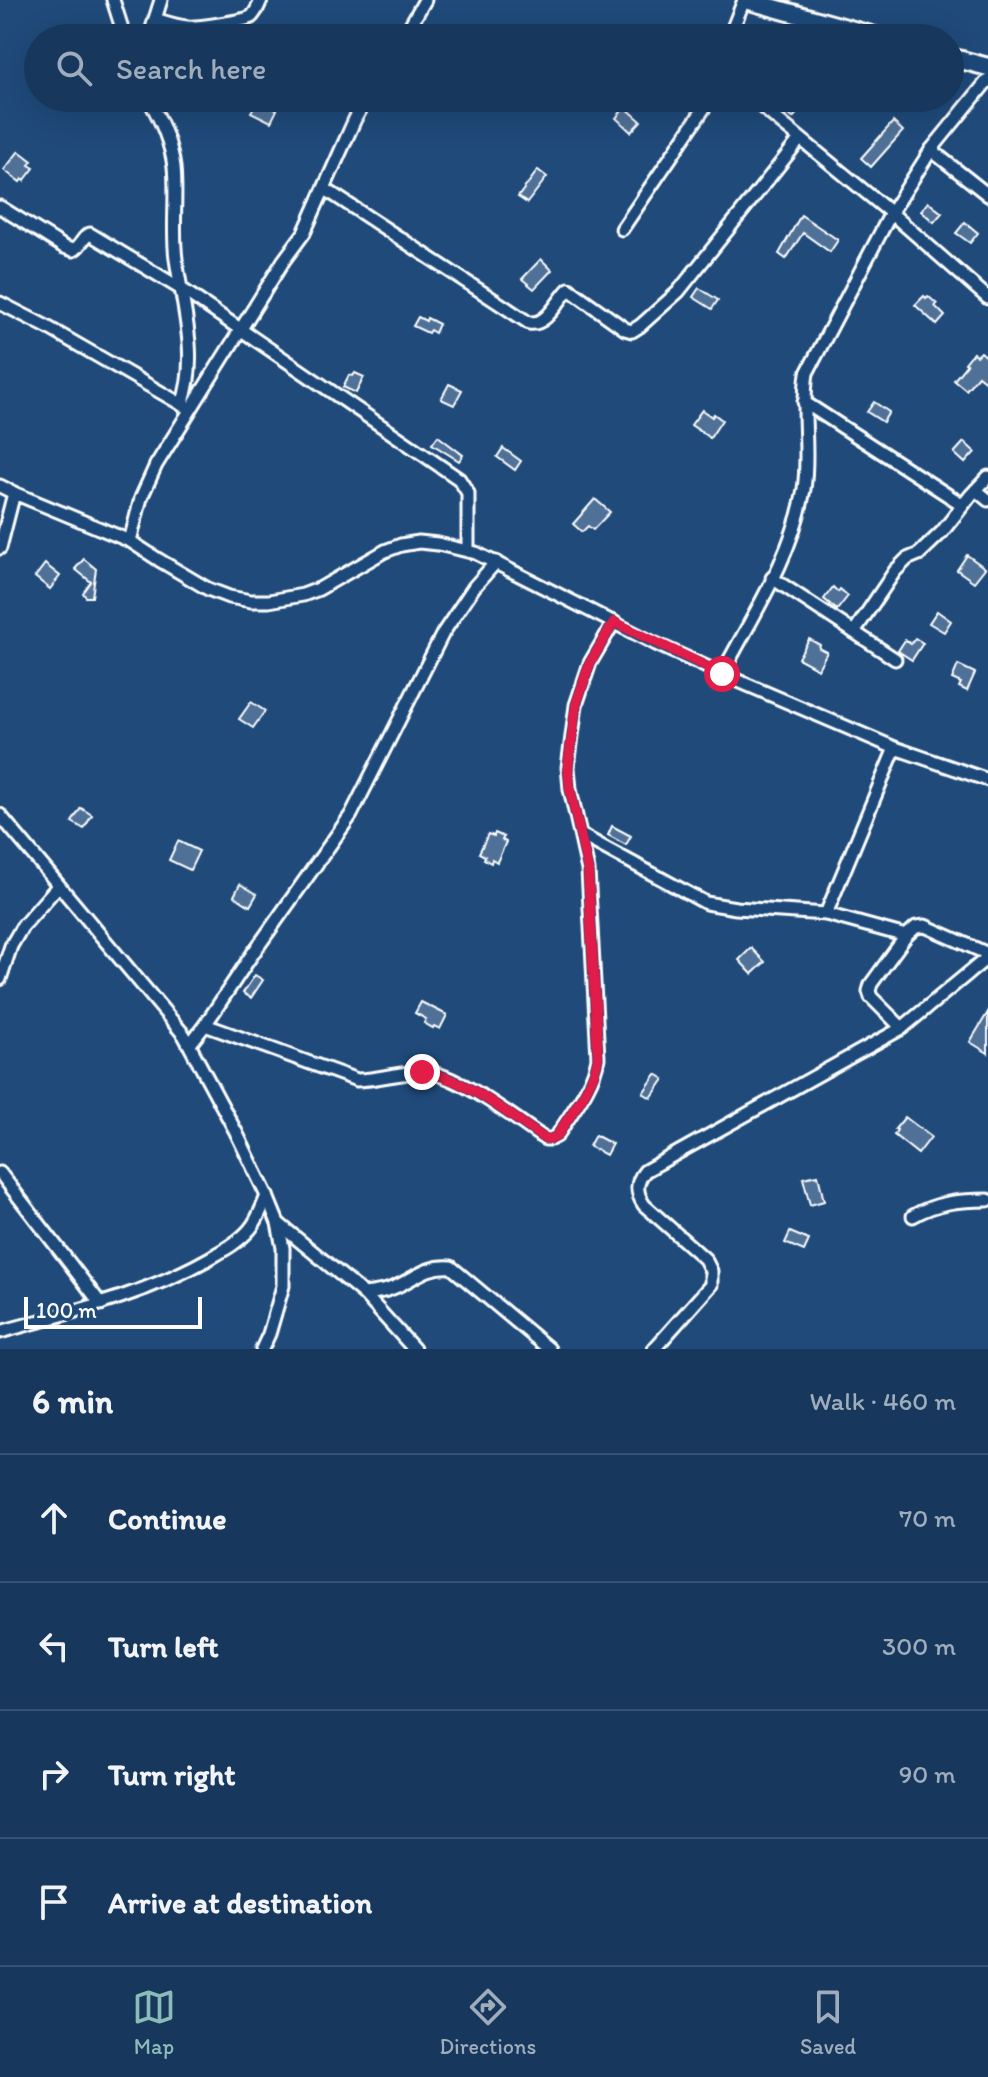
<!DOCTYPE html>
<html lang="en">
<head>
<meta charset="utf-8">
<style>
  body { margin:0; font-family:Itim,sans-serif; background:#244365; color:#f1f3f6 }
  .scale { position:absolute; left:24px; bottom:20px; width:178px; box-sizing:border-box; padding-left:8px; border:4px solid #fff; border-top:0; font-size:22px; line-height:28px; white-space:nowrap; color:#fff; -webkit-text-stroke:6px #1f4a7a; paint-order:stroke }
  .stop { position:absolute; width:24px; height:24px; margin:-18px; border:6px solid #e11d48; border-radius:50%; background:#fff }
  .stop.end { background:#e11d48; border-color:#fff; box-shadow:0 2px 8px #0008 }
  .list { margin:0; padding:0; list-style:none }
  h2 { display:flex; justify-content:space-between; align-items:center; height:104px; margin:0; padding:0 32px; font-size:34px }
  h2 small { font-size:26px; font-weight:400; color:#9eacbb }
  .list li { display:grid; grid-template-columns:52px 1fr auto; gap:24px; align-items:center; box-sizing:border-box; height:128px; padding:0 32px; border-top:2px solid #365272 }
  .list b { display:block; font-size:30px; white-space:nowrap }
  .list em { font-size:26px; font-style:normal; color:#9eacbb }
  .icon { flex:none; width:44px; height:44px; fill:none; stroke:currentColor; stroke-width:2; stroke-linecap:round; stroke-linejoin:round }
  .map { position:relative; flex:none; width:988px; height:1349px; overflow:hidden }
  .search { position:absolute; background:#17385c; box-shadow:0 8px 32px #0002; left:24px; right:24px; top:24px; height:88px; display:flex; align-items:center; gap:20px; box-sizing:border-box; padding:0 28px; border-radius:44px; color:#9eacbb; font-size:30px }
  .sheet { height:616px; background:#17385c }
  nav { display:flex; justify-content:space-around; align-items:center; box-sizing:border-box; height:112px; border-top:2px solid #365272; background:#17385c; font-size:22px; color:#9eacbb }
  nav a { display:grid; justify-items:center; gap:4px }
  nav .on { color:#8bbbb9 }
  .map>svg:first-child { display:block }
  .building { fill:#507197; stroke:#fff; stroke-width:2 }
  .lines { fill:none; stroke-linecap:round; stroke-linejoin:round }
  .minor-casing { stroke:#fff; stroke-width:17 }
  .secondary-casing { stroke:#fff; stroke-width:22 }
  .minor { stroke:#1f4a7a; stroke-width:11 }
  .secondary { stroke:#1f4a7a; stroke-width:16 }
  .route { stroke:#e11d48; stroke-width:10 }
</style>
</head>
<body>
<div class="map">
<svg width="988" height="1349" viewBox="0 0 988 1349">
  <rect width="100%" height="100%" fill="#1f4a7a"/>
  <filter id="ink" filterUnits="userSpaceOnUse"><feTurbulence type="fractalNoise" baseFrequency=".0125" numOctaves="2"/><feDisplacementMap in="SourceGraphic" scale="16" xChannelSelector="R" yChannelSelector="G"/><feConvolveMatrix kernelMatrix="1 2 1 2 8 2 1 2 1" color-interpolation-filters="sRGB"/></filter>
  <g filter="url(#ink)">
    <g class="building">
      <path d="M783,98H801L798,103L802,107L793,118L777,106Z"/>
      <path d="M258,100L277,110L271,122L251,112Z"/>
      <path d="M625,107L641,121L631,132L616,118Z"/>
      <path d="M893,122L903,131L871,167L861,158Z"/>
      <path d="M19,151L32,161L29,165L34,168L24,181L22,179L20,182L4,170Z"/>
      <path d="M538,170L547,177L527,203L518,197Z"/>
      <path d="M928,202L942,213L934,222L921,211Z"/>
      <path d="M801,215L838,240L830,252L803,233L786,259L779,254Z"/>
      <path d="M965,222L978,233L970,243L956,233Z"/>
      <path d="M541,259L552,270L534,289L522,279Z"/>
      <path d="M699,288L718,300L712,309L693,297Z"/>
      <path d="M924,296L926,298L928,296L937,304L935,306L945,316L937,325L915,305Z"/>
      <path d="M418,317L426,321L427,318L439,324L435,333L430,330L428,333L413,326Z"/>
      <path d="M981,352L988,358V384L978,376L966,390L954,380L967,364L965,363L973,353L977,356Z"/>
      <path d="M355,373L364,377L356,393L343,387L349,375L353,376Z"/>
      <path d="M449,384L462,390L454,405L441,399Z"/>
      <path d="M874,402L889,412L883,422L867,412Z"/>
      <path d="M702,410L712,417L714,414L722,420L710,438L691,425Z"/>
      <path d="M438,436L463,455L459,461L432,444Z"/>
      <path d="M964,442L975,452L965,463L954,453Z"/>
      <path d="M503,448L521,461L515,470L497,457Z"/>
      <path d="M595,499L610,512L593,530L588,526L582,532L573,524Z"/>
      <path d="M967,555L985,568L974,582L957,570Z"/>
      <path d="M84,559L96,569L92,597H86L83,593L91,582L75,569Z"/>
      <path d="M45,564L60,576L50,589L35,577Z"/>
      <path d="M833,587L838,592L840,589L848,596L837,610L824,599Z"/>
      <path d="M937,611L951,621L944,632L929,623Z"/>
      <path d="M915,638L923,643L912,660L898,651L905,640L911,644Z"/>
      <path d="M809,639L820,645L819,648L827,652L818,669L798,658Z"/>
      <path d="M958,665L975,673L967,691L959,687L961,683L952,679Z"/>
      <path d="M251,702L265,711L253,728L239,719Z"/>
      <path d="M81,808L92,815L84,829L72,822Z"/>
      <path d="M612,826L631,836L626,845L608,835Z"/>
      <path d="M495,833L504,837L502,840L506,842L497,862L492,859L491,863L484,859L485,856L479,853L488,834L494,836Z"/>
      <path d="M178,841L199,851L190,870L169,860Z"/>
      <path d="M240,884L257,894L250,906L234,896Z"/>
      <path d="M751,948L765,962L752,974L739,960Z"/>
      <path d="M255,975L263,980L251,998L243,993Z"/>
      <path d="M421,1002L447,1015L440,1029L434,1026L433,1028L424,1023L426,1019L415,1013Z"/>
      <path d="M988,1012V1053L970,1042Z"/>
      <path d="M656,1074L664,1079L651,1098L643,1093Z"/>
      <path d="M905,1117L931,1137L918,1154L894,1135L897,1130L895,1129Z"/>
      <path d="M595,1135L612,1144L606,1155L589,1146Z"/>
      <path d="M818,1175L824,1201L810,1205L803,1178Z"/>
      <path d="M790,1232L809,1240L804,1251L785,1243Z"/>
    </g>
    <g class="lines">
      <defs>
        <g id="minor">
          <path d="M113,0L125,38"/>
          <path d="M155,19C165,22 176,26 187,27C196,28 244,21 251,17C256,13 259,5 261,0"/>
          <path d="M149,38L161,0"/>
          <path d="M403,38L425,0"/>
          <path d="M729,38L744,0"/>
          <path d="M148,98C160,118 171,143 174,167C177,197 172,229 176,259C183,308 199,357 182,405"/>
          <path d="M751,98L891,213L988,298"/>
          <path d="M931,150L988,195"/>
          <path d="M325,189L529,323C547,326 558,300 569,289L625,329L632,331L640,326L678,292L800,139"/>
          <path d="M0,207L64,247L73,250C81,247 82,237 90,234L183,290L459,479L468,493V551"/>
          <path d="M622,229L711,98"/>
          <path d="M0,303L47,327L188,408"/>
          <path d="M804,402L963,505"/>
          <path d="M0,486L14,493"/>
          <path d="M976,490L988,500"/>
          <path d="M130,541L141,498L156,465L284,260L304,233L355,119L367,98"/>
          <path d="M0,548L14,493L130,541L159,560L208,589L229,597L251,601H269L303,595L319,589L385,551L401,545L419,542L438,544L476,553L656,644L722,674L895,748L988,780"/>
          <path d="M772,578L895,659"/>
          <path d="M854,632L895,571L907,559L919,554L942,532L971,495L988,477"/>
          <path d="M722,674C753,615 793,555 804,489C810,451 801,412 807,373L891,213L931,150L988,80"/>
          <path d="M0,815L184,1035L236,1132L267,1196L278,1223L283,1248V1286L269,1334L262,1349"/>
          <path d="M581,835L706,903L736,908L826,914L906,936"/>
          <path d="M826,914L895,748"/>
          <path d="M0,979L11,946L22,927L58,886"/>
          <path d="M205,1025L357,1080C380,1080 403,1071 426,1072C458,1074 517,1120 545,1139H551L557,1136C572,1111 593,1087 598,1058L588,870L570,789L568,767L576,705L590,663L614,622"/>
          <path d="M902,1028L871,997L869,991L871,984L906,936L916,927L925,926L988,954"/>
          <path d="M190,1044L205,1025L249,959L351,815L443,633L474,587L496,562"/>
          <path d="M0,1173L101,1304"/>
          <path d="M913,1216C937,1202 961,1200 988,1200"/>
          <path d="M278,1223L364,1294L414,1349"/>
          <path d="M364,1294C372,1293 382,1292 390,1289C413,1281 424,1265 451,1267L549,1349"/>
          <path d="M0,1332C72,1312 145,1295 210,1258C224,1250 239,1242 250,1229C258,1220 262,1207 267,1196"/>
          <path d="M654,1349L711,1285V1271L705,1259L644,1205C636,1193 635,1183 645,1171L902,1028L988,957"/>
        </g>
        <g id="secondary">
          <path d="M746,0L882,38"/>
          <path d="M950,57L988,67"/>
        </g>
      </defs>
      <use href="#minor" class="minor-casing"/>
      <use href="#secondary" class="secondary-casing"/>
      <use href="#minor" class="minor"/>
      <use href="#secondary" class="secondary"/>
    </g>
  </g>
  <g class="lines" filter="url(#ink)">
    <path class="route" d="M422,1072C462,1075 512,1117 545,1139H551L557,1136C572,1111 593,1087 598,1058L588,870L570,789L568,767L576,705L590,663L614,622L722,674"/>
  </g>
</svg>
<div class="scale">100 m</div>
<div class="stop" style="left:722px;top:674px"></div>
<div class="stop end" style="left:422px;top:1072px"></div>
<div class="search"><svg class="icon" aria-label="search" viewBox="0 0 24 24"><circle cx="10" cy="10" r="6"/><path d="M15 15l6 6"/></svg>Search here</div>
</div>
<section class="sheet">
<h2>6 min<small>Walk · 460 m</small></h2>
<ul class="list">
<li><svg class="icon" aria-label="ahead" viewBox="0 0 24 24"><path d="M12 20V5M6 11l6-6 6 6"/></svg><div><b>Continue</b></div><em>70 m</em></li>
<li><svg class="icon" aria-label="left" viewBox="0 0 24 24"><path d="M17 20v-9H6M10 6l-5 5 5 5"/></svg><div><b>Turn left</b></div><em>300 m</em></li>
<li><svg class="icon" aria-label="right" viewBox="0 0 24 24"><path d="M7 20v-9h11M14 6l5 5-5 5"/></svg><div><b>Turn right</b></div><em>90 m</em></li>
<li><svg class="icon" aria-label="arrive" viewBox="0 0 24 24"><path d="M6 21V4h12l-3 4 3 4H6"/></svg><div><b>Arrive at destination</b></div></li>
</ul>
</section>
<nav>
<a class="on"><svg class="icon" aria-label="map" viewBox="0 0 24 24"><path d="M3 6l6-2 6 2 6-2v14l-6 2-6-2-6 2zM9 4v14M15 6v14"/></svg>Map</a>
<a><svg class="icon" aria-label="directions" viewBox="0 0 24 24"><path d="M12 3l9 9-9 9-9-9zM9 14v-3h6M13 9l2 2-2 2"/></svg>Directions</a>
<a><svg class="icon" aria-label="saved" viewBox="0 0 24 24"><path d="M7 4h10v16l-5-4-5 4z"/></svg>Saved</a>
</nav>
</body>
</html>
